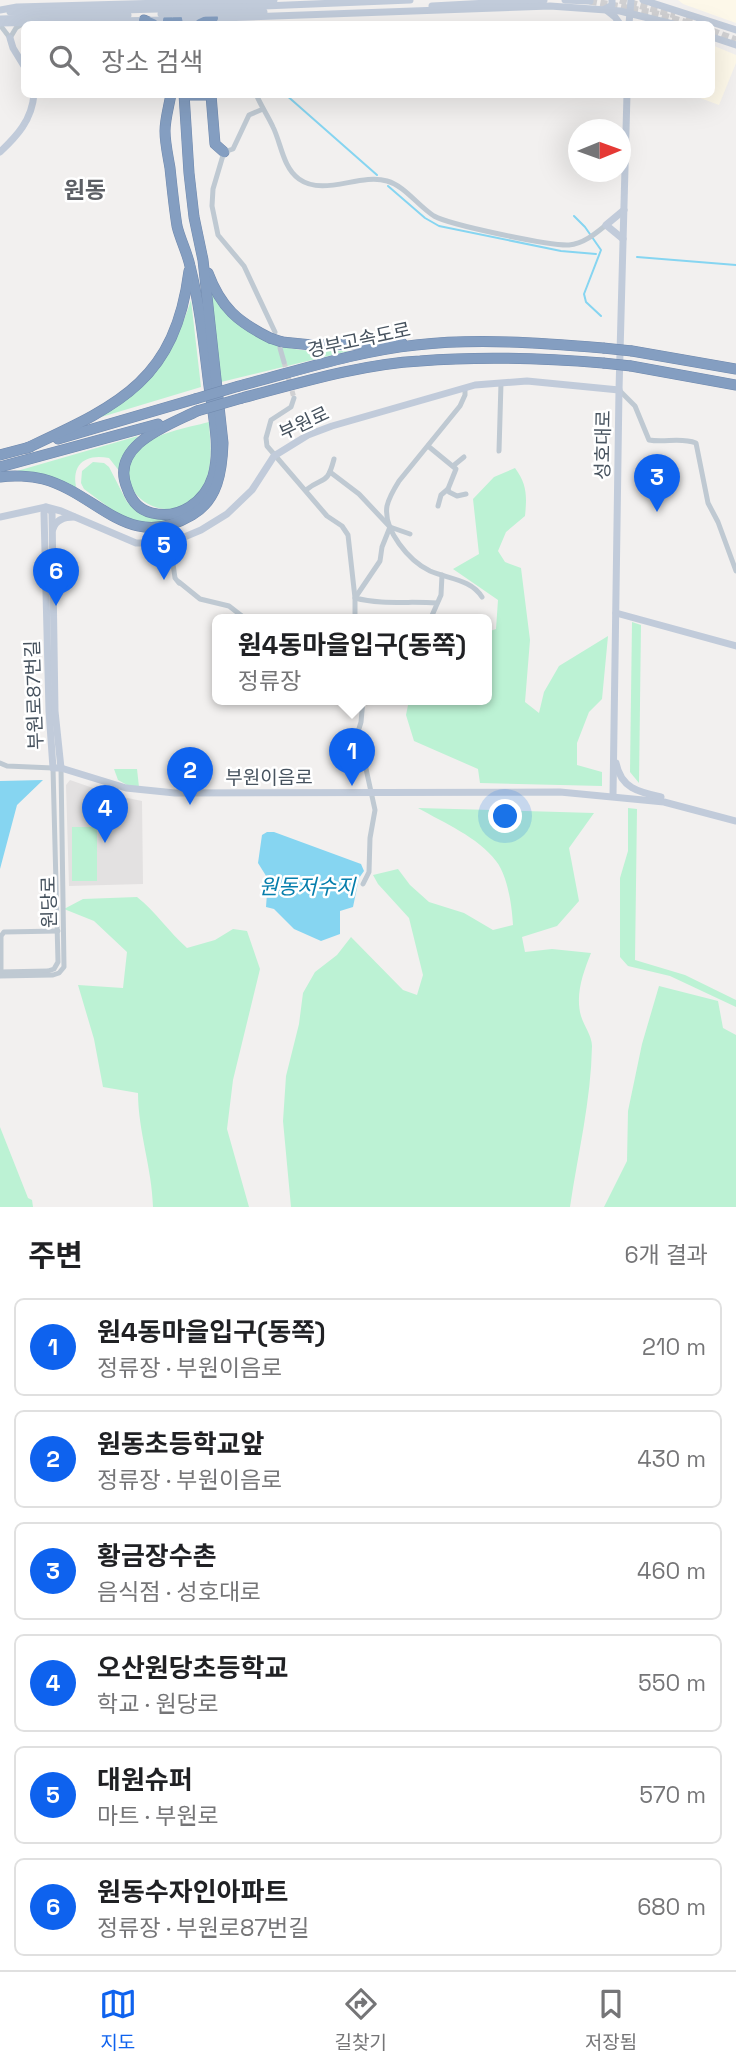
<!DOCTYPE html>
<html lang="ko">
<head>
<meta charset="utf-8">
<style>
  body { margin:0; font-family:"Space Grotesk","Noto Sans KR",sans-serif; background:#f2f2f2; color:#202124 }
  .compass { position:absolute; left:568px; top:119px; width:63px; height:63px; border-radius:50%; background:#fff; box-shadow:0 7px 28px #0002; rotate:89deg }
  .you { position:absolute; left:506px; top:817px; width:24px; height:24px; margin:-18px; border:5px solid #fff; border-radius:50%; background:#1a73e8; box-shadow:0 0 0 10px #1a73e833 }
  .badge { display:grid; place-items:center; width:46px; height:46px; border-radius:50%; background:#0e62ee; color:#fff; font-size:23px; font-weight:700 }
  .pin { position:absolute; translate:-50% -58px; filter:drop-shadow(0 2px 4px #0008) }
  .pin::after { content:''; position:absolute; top:37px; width:24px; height:21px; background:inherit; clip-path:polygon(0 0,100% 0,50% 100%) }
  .popup { position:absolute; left:212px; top:614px; width:280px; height:91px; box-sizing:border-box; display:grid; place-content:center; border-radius:10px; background:#fff; filter:drop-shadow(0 2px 5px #0005); font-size:23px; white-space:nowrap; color:#757577 }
  .popup b { font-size:26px; color:#202124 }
  .popup::after { content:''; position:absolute; left:50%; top:100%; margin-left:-14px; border:14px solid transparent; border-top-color:#fff }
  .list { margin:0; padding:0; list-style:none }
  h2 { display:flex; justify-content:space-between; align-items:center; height:91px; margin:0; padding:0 28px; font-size:30px }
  h2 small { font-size:23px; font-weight:400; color:#757577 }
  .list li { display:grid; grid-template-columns:46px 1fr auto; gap:21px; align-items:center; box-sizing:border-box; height:98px; margin:0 14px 14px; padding:0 14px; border:2px solid #e0e0e0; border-radius:10px }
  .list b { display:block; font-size:26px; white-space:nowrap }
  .list p { margin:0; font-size:23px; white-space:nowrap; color:#757577 }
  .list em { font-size:23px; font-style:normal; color:#757577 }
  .icon { flex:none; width:38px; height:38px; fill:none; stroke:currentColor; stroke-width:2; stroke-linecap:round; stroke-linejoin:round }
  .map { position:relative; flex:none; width:736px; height:1207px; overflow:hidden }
  .search { position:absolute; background:#fff; box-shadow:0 7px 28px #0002; left:21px; right:21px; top:21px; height:77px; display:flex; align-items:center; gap:18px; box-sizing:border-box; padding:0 24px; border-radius:10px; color:#757577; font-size:26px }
  .sheet { height:763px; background:#fff }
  nav { display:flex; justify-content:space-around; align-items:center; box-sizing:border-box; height:98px; border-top:2px solid #e0e0e0; background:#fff; font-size:19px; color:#757577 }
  nav a { display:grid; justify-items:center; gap:4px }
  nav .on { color:#0e62ee }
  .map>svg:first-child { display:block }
  .commercial { fill:#fdf8e9 }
  .education { fill:#e3e1e1 }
  .green { fill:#bcf2d4 }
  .water { fill:#86d5f1 }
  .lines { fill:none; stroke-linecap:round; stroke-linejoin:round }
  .stream { stroke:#86d5f1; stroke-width:2 }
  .street-tunnel { stroke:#d0d0d2; stroke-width:5; stroke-dasharray:5 2.5; stroke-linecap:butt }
  .secondary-tunnel { stroke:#d0d0d2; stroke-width:7; stroke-dasharray:7 3.5; stroke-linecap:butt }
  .highway-casing { stroke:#7089ad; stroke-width:11 }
  .street { stroke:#bfc9d2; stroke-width:5 }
  .secondary { stroke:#c1cbda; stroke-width:7 }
  .highway { stroke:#849ec1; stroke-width:10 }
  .highway-bridge-casing { stroke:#7089ad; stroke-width:11; stroke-linecap:butt }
  .secondary-bridge { stroke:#c1cbda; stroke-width:7 }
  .highway-bridge { stroke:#849ec1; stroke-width:10 }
  .labels { text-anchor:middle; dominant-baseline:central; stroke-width:5; stroke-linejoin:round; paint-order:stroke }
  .street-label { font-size:19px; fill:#46525e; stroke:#fff }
  .water-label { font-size:21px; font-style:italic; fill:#057eac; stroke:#fff }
  .quarter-label { font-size:23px; font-weight:bold; fill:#5c5f65; stroke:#fff }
</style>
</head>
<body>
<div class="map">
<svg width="736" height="1207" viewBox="0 0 736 1207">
  <rect width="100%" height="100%" fill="#f2f0ef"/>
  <g class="commercial">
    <path d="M678,0H736V23L683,4Z"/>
    <path d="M712,45L736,55V63L719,105L692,95L712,94Z"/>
  </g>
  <path class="education" d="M70,780L113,795L142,801L143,884L69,886L66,785Z"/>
  <g class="green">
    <path d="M211,292C236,330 271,350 316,351C327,352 338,350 349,351L221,382Z"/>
    <path d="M191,300L201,387L98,418C144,390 175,352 191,300Z"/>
    <path d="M209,422C210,438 212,455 209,470C192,546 97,496 139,449C156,432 187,428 209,422Z"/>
    <path d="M138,436L128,450L120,472L109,458C85,453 70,465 77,490L17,471Z"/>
    <path d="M93,462L104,463L109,467L127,502L138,510L180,518L148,524L123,518L84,489L81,483L82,471Z"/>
    <path d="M515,468C527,484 527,496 525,516L506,532L498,551L505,562L521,568L530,640L525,702L539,713L544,692L559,666L608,636L602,699L589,712L577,743V765L602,772V786L480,783L478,769L414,741L406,715L409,700H487V632L496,629L498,600L453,569L479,554L473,499L494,477Z"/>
    <path d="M632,622L641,625L639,783L630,772Z"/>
    <path d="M114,769H137L139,787L127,785L118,780Z"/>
    <path d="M418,808L594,813L569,848L579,901L557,926L522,937L525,952L552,949L591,953C583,973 575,995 581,1016C584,1026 592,1036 592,1046C591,1101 578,1153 570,1207H291L283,1121L286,1076L299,1024L303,993L315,972L337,955L351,937L403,990L417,995L423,975L409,918L378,884L373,875L398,869L410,885L429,902L464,913L493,930L513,925C512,907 508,876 496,861C478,837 444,823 418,808Z"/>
    <path d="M628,808L637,809L635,960L685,975L736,1000V1007L670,976L628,966L620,957V878L628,851Z"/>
    <rect x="72" y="827" width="25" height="54"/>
    <path d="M137,897C156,912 169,932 187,948L215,940L233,929L247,931L260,969L233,1080L227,1129L249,1207H153C152,1168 138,1131 138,1093L103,1087L94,1039L78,985L123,988L127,952L94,921L64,909L83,899Z"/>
    <path d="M659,986L718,1001L723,1028L736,1035V1207H604L627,1161L628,1111L642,1044Z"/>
    <path d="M0,1127L28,1198L32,1200L33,1207H0Z"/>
  </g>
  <g class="water">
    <path d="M43,780L17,805L0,869V781Z"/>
    <path d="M267,832H274L361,864L364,871L359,878L353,907L340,911V934L321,941L294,929L274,909L266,907L268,879L258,863L262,835Z"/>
  </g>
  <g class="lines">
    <g class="stream">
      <path d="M285,94L377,175"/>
      <path d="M388,186L425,218L439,226L561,251L596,254"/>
      <path d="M574,216L585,227L601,250L584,294L586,302L601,316"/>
      <path d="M637,257L736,265"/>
    </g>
    <path class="street-tunnel" d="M284,362L294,398"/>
    <g class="secondary-tunnel">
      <path d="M620,0L675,15"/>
      <path d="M590,1L654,13L691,24"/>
      <path d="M686,18L705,24"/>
      <path d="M712,31L736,40"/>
    </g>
    <defs>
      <g id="highway">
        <path d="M177,19L178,24"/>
        <path d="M144,20L153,24"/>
        <path d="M168,24V20"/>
        <path d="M200,24L213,18"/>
        <path d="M171,94C169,106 165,119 165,131C165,143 168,156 170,168C172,187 174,207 177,226C180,239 187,252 190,266C200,306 204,346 209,386C213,415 221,448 213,476C205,502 179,520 152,513C139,510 131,500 127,488C109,445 169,425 197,411"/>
        <path d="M185,95H211L215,144L224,152"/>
        <path d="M208,273C221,308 238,322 270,338"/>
        <path d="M282,342L312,345L402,343"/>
        <path d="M632,351L736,369"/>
        <path d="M631,366L736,385"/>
        <path d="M239,386C297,371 357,351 416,345C478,338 541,343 603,348"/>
        <path d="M242,398C299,383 362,364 420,361C481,356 542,358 603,363"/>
        <path d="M58,439L195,399"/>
        <path d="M27,448C119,405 175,381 189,271"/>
        <path d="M0,455L30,447"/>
        <path d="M0,467L158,424"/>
        <path d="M0,477C13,475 31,476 43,479C99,494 128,553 192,515C218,500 222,471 223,443L203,260L194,217L189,173L184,94"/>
      </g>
    </defs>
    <use href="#highway" class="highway-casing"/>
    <g class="street">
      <path d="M0,25L10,38L16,28L24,23"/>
      <path d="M256,94C261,106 268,116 273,127C281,143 283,168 299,179C324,197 359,173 387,181C405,186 418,206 434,216C450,225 550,246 569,245C583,244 595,234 606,225"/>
      <path d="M263,109L249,115L233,149L224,152L213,189L212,206L218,235L244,266L275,332"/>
      <path d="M280,348L284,362"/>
      <path d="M465,388V395L460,406L399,481C394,489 389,497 387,506C383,530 409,561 430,571C448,579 471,579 482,597"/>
      <path d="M619,390L635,406L649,440C665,443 680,437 696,443L708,503L718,522L736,571"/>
      <path d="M294,398L291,407L271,420L266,438L267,446L327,516L342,526L348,535L355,598V620"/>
      <path d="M428,446L456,469L448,489L449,492L457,496L466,494"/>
      <path d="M499,451L501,383"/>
      <path d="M453,466L464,457"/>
      <path d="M330,472L359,494L390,527L410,534"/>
      <path d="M306,490C324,476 327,486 334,459"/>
      <path d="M438,506L441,495L448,489"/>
      <path d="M390,527L382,547L380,561L355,598C382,605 410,601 437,603"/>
      <path d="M170,543L175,578L179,583"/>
      <path d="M179,582L200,599L229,606L247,620"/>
      <path d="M430,620L441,595L442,575"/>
      <path d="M0,763L7,766L53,768L58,962L54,969L48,971L0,972"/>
      <path d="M363,884L369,872L370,838L375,810L358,732L361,722L363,700"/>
      <path d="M1,973V936L4,932L58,931"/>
      <path d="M0,976L53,975L59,973L64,967L61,768"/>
    </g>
    <g class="secondary">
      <path d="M565,0L590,1"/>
      <path d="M612,0V5L605,9L615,17L620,24"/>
      <path d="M643,0L736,30"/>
      <path d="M264,6L410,0"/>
      <path d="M432,6L544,0"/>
      <path d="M0,10L17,7L274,0"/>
      <path d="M10,12L87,11"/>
      <path d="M1,19L87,16"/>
      <path d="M0,23L168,20L550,6L620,11L673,24"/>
      <path d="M629,24L631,0"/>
      <path d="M712,37L736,45"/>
      <path d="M10,38L13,48L24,66"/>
      <path d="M0,152C17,136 32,120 34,94"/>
      <path d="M623,239L606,225L624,210"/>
      <path d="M46,507L44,513L49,711L53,768H61L126,788L175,793L560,792L664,802L736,821"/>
      <path d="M47,508L52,512L55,711L61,768"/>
      <path d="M0,517L46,507L61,511L136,543H170L201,530L227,514L252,490L274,456L308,435L332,426L475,385L527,381L619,390"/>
      <path d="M53,529C56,519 65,517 74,517"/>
      <path d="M616,613L736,646"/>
      <path d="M616,763C621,788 638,792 661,797"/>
      <path d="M613,796L619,390L627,94"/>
    </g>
    <use href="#highway" class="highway"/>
    <defs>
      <g id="highway-bridge">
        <path d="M270,338L282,342"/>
        <path d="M603,348L632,351"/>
        <path d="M603,363L631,366"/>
        <path d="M195,399L239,386"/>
        <path d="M197,411L242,398"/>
      </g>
    </defs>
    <use href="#highway-bridge" class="highway-bridge-casing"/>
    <g class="secondary-bridge">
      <path d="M87,11L264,6"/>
      <path d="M161,14L264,12"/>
      <path d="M87,16L128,15"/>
    </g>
    <use href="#highway-bridge" class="highway-bridge"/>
  </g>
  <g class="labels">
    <g class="street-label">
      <text transform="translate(359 340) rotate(-12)">경부고속도로</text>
      <text transform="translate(304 423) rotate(-25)">부원로</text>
      <text transform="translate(603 445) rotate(-89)">성호대로</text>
      <text transform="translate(34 695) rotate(-92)">부원로87번길</text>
      <text x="269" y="777">부원이음로</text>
      <text transform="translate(49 902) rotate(-91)">원당로</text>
    </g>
    <g class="water-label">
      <text x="307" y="886">원동저수지</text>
    </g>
    <g class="quarter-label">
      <text x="85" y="190">원동</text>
    </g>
  </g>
</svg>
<svg class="compass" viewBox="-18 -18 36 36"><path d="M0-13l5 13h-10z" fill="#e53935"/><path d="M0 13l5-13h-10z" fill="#757577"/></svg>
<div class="you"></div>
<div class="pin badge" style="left:352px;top:786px">1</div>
<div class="popup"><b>원4동마을입구(동쪽)</b>정류장</div>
<div class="pin badge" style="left:190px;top:805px">2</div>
<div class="pin badge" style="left:657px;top:512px">3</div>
<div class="pin badge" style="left:105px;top:843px">4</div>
<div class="pin badge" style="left:164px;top:580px">5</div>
<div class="pin badge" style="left:56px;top:606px">6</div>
<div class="search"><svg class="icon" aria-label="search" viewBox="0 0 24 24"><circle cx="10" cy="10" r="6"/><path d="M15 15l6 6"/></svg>장소 검색</div>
</div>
<section class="sheet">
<h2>주변<small>6개 결과</small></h2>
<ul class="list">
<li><span class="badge">1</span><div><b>원4동마을입구(동쪽)</b><p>정류장 · 부원이음로</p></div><em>210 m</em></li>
<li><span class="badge">2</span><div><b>원동초등학교앞</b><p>정류장 · 부원이음로</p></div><em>430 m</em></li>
<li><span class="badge">3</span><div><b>황금장수촌</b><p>음식점 · 성호대로</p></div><em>460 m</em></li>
<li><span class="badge">4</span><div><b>오산원당초등학교</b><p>학교 · 원당로</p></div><em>550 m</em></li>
<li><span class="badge">5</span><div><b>대원슈퍼</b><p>마트 · 부원로</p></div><em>570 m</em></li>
<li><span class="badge">6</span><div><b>원동수자인아파트</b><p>정류장 · 부원로87번길</p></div><em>680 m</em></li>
</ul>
</section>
<nav>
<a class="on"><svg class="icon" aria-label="map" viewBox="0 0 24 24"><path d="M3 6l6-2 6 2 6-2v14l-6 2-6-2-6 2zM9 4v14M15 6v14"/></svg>지도</a>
<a><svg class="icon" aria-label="directions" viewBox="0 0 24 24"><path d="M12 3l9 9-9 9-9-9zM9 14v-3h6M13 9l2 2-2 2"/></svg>길찾기</a>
<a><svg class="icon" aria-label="saved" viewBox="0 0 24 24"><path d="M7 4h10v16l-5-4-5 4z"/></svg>저장됨</a>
</nav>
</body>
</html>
